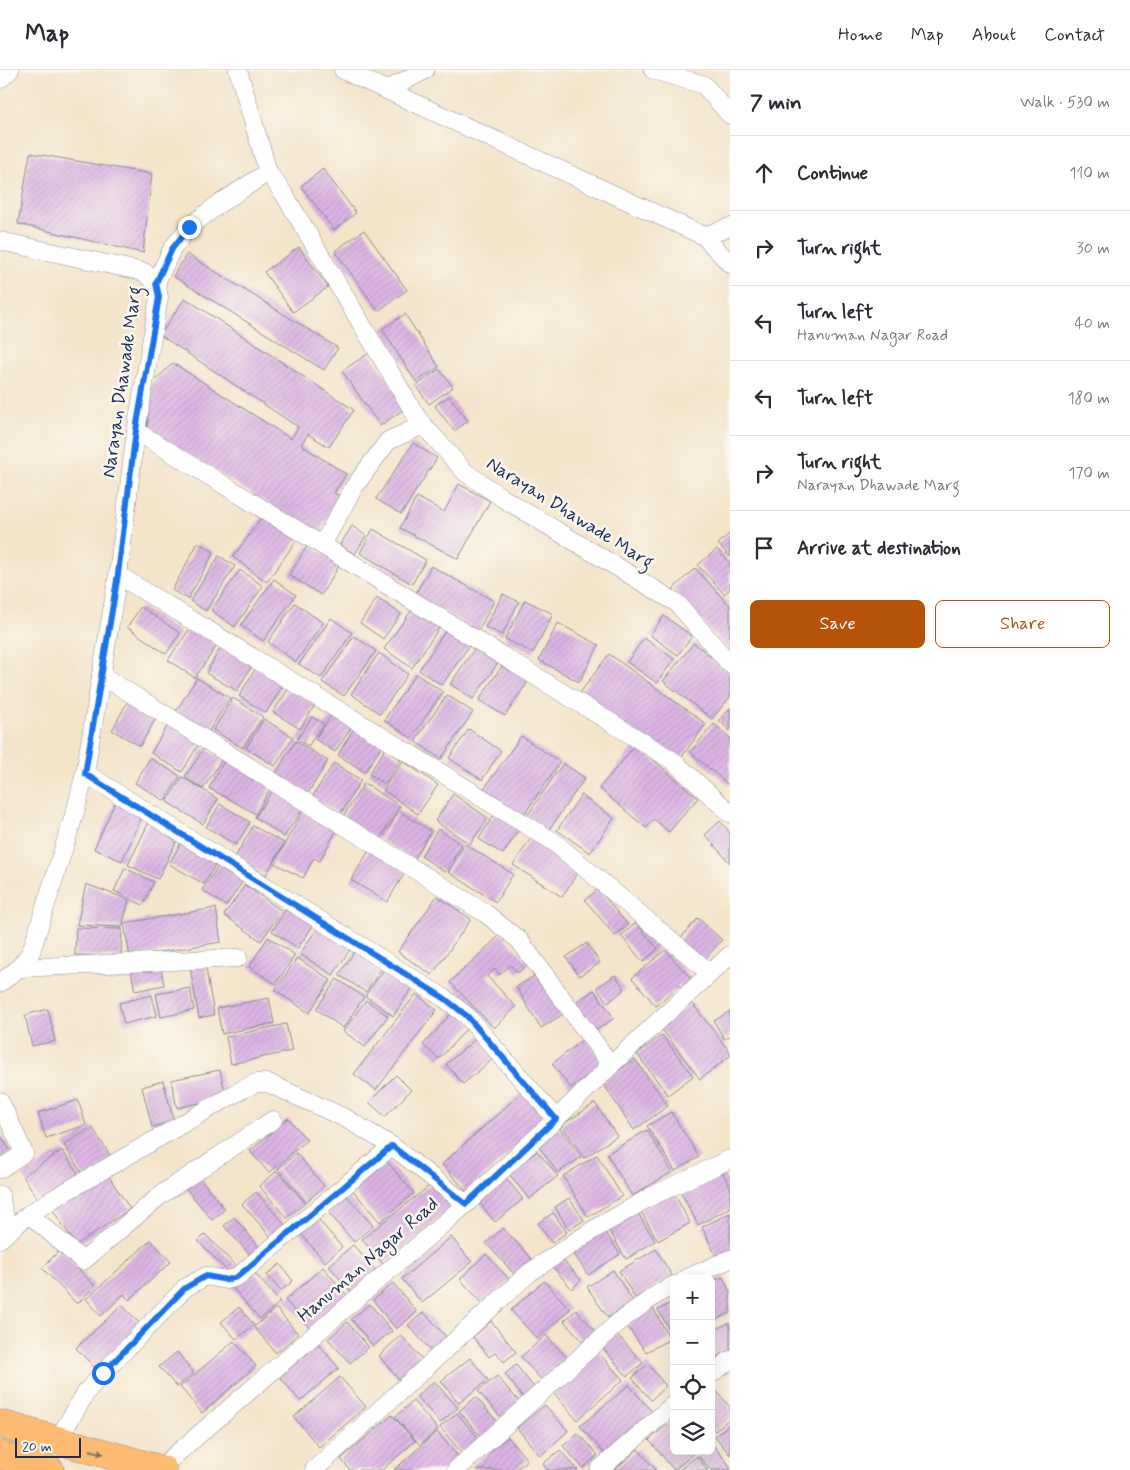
<!DOCTYPE html>
<html lang="en">
<head>
<meta charset="utf-8">
<style>
  body { margin:0; font-family:Mynerve,sans-serif; background:#f7f7f7; color:#2b2b33 }
  .controls { position:absolute; right:15px; bottom:15px; display:grid; overflow:hidden; border-radius:8px; box-shadow:0 5px 20px #0002 }
  .controls button { width:45px; height:45px; display:grid; place-items:center; padding:0; border:0; border-bottom:1px solid #e1e1e2; background:#fff; color:#2b2b33; font:25px sans-serif }
  .scale { position:absolute; left:15px; bottom:12px; width:66px; box-sizing:border-box; padding-left:5px; border:2px solid #1b2f5e; border-top:0; font-size:14px; line-height:18px; white-space:nowrap; color:#1b2f5e; -webkit-text-stroke:4px #fbf7ec; paint-order:stroke }
  .stop { position:absolute; width:15px; height:15px; margin:-11px; border:4px solid #1a73e8; border-radius:50%; background:#fff }
  .stop.end { background:#1a73e8; border-color:#fff; box-shadow:0 1px 5px #0008 }
  .list { margin:0; padding:0; list-style:none }
  h2 { display:flex; justify-content:space-between; align-items:center; height:65px; margin:0; padding:0 20px; font-size:21px }
  h2 small { font-size:16px; font-weight:400; color:#7c7c81 }
  .list li { display:grid; grid-template-columns:32px 1fr auto; gap:15px; align-items:center; box-sizing:border-box; height:75px; padding:0 20px; border-top:1px solid #e1e1e2 }
  .list b { display:block; font-size:19px; white-space:nowrap }
  .list p { margin:0; font-size:16px; white-space:nowrap; color:#7c7c81 }
  .list em { font-size:16px; font-style:normal; color:#7c7c81 }
  .actions { display:flex; gap:10px; padding:15px 20px }
  .actions a { flex:1; padding:11px 0; border:1px solid #b45309; border-radius:8px; text-align:center; font-size:18px; color:#b45309 }
  .actions .main { background:#b45309; color:#fff }
  .icon { flex:none; width:28px; height:28px; fill:none; stroke:currentColor; stroke-width:2; stroke-linecap:round; stroke-linejoin:round }
  .map { position:relative; flex:none; width:730px; height:1400px; overflow:hidden }
  header { display:flex; align-items:center; gap:30px; box-sizing:border-box; height:70px; padding:0 25px; background:#fff; border-bottom:1px solid #e1e1e2 }
  header strong { font-size:24px }
  nav { display:flex; gap:28px; margin-inline-start:auto; font-size:18px }
  main { display:flex }
  aside { flex:1; background:#fff }
  .map>svg:first-child { display:block }
  .building { fill:url(#building-hatch) }
  .lines { fill:none; stroke-linecap:round; stroke-linejoin:round }
  .street-casing { stroke:#888a94; stroke-width:19 }
  .highway-casing { stroke:#888a94; stroke-width:29 }
  .street { stroke:#fff; stroke-width:18 }
  .highway { stroke:#febb71; stroke-width:28 }
  .oneway { fill:#816e67 }
  .route { stroke:#1a73e8; stroke-width:6 }
  .labels { text-anchor:middle; dominant-baseline:central; stroke-width:5; stroke-linejoin:round; paint-order:stroke }
  .street-label { font-size:19px; fill:#1b2f5e; stroke:#fbf7ec }
</style>
</head>
<body>
<header>
<strong>Map</strong>
<nav><a>Home</a><a>Map</a><a>About</a><a>Contact</a></nav>
</header>
<main>
<div class="map">
<svg width="730" height="1400" viewBox="0 0 730 1400">
  <defs>
    <pattern id="building-hatch" width="6" height="6" patternUnits="userSpaceOnUse" patternTransform="scale(1.25)"><rect width="6" height="6" fill="#dcb4e4"/><path d="M-1 1l2-2M0 6l6-6M5 7l2-2" fill="none" stroke="#bc9bc6"/></pattern>
  </defs>
  <rect width="100%" height="100%" fill="#fbf7ec"/>
  <filter id="ink" filterUnits="userSpaceOnUse"><feTurbulence type="fractalNoise" baseFrequency=".02" numOctaves="2"/><feDisplacementMap in="SourceGraphic" scale="10" xChannelSelector="R" yChannelSelector="G"/><feConvolveMatrix kernelMatrix="1 2 1 2 8 2 1 2 1" color-interpolation-filters="sRGB"/></filter>
  <filter id="wash" filterUnits="userSpaceOnUse"><feTurbulence type="fractalNoise" baseFrequency=".0096" numOctaves="4" result="noise"/><feDisplacementMap in="SourceGraphic" scale="20" xChannelSelector="R" yChannelSelector="G"/><feGaussianBlur stdDeviation="1.12" result="paint"/><feColorMatrix in="noise" values="0 0 0 0 0 0 0 0 0 0 0 0 0 0 0 0 0 1.4 0 .05"/><feComposite in="paint" operator="in"/></filter>
  <g filter="url(#wash)">
    <rect width="100%" height="100%" fill="#f4e4ca"/>
    <g id="blocks">
      <g class="building">
        <path d="M30,83L152,104L143,183L18,154Z"/>
        <path d="M323,99L356,143L334,160L301,116Z"/>
        <path d="M364,160L407,220L378,241L335,181Z"/>
        <path d="M299,177L328,217L293,242L264,202Z"/>
        <path d="M187,184L338,278L324,300L173,206Z"/>
        <path d="M185,228L354,340L329,377L308,364L301,375L346,404L334,423L341,427L331,440L319,464L147,359L151,314L173,293L291,369L298,357L160,265Z"/>
        <path d="M405,244L439,297L416,312L382,259Z"/>
        <path d="M369,283L407,337L380,356L342,301Z"/>
        <path d="M439,299L453,317L429,334L416,316Z"/>
        <path d="M449,326L468,351L454,361L435,336Z"/>
        <path d="M413,373L437,388L401,444L376,429Z"/>
        <path d="M459,414L490,431L458,489L400,458L417,427L444,442Z"/>
        <path d="M264,444L298,468L267,512L233,487Z"/>
        <path d="M352,456L366,466L355,484L340,475Z"/>
        <path d="M373,459L426,490L412,514L360,483Z"/>
        <path d="M730,463V487L718,474Z"/>
        <path d="M198,473L214,482L188,529L172,520Z"/>
        <path d="M308,475L340,494L321,525L289,505Z"/>
        <path d="M717,479L730,493V519L724,524L698,495Z"/>
        <path d="M219,486L235,496L206,541L190,531Z"/>
        <path d="M431,496L494,531L478,561L415,525Z"/>
        <path d="M695,498L730,536V581L673,519Z"/>
        <path d="M240,500L263,516L235,557L211,540Z"/>
        <path d="M274,509L296,525L263,571L241,555Z"/>
        <path d="M503,524L519,532L502,565L485,557Z"/>
        <path d="M377,528L401,544L383,569L360,553Z"/>
        <path d="M525,530L553,544L533,583L505,569Z"/>
        <path d="M295,533L323,553L296,592L268,572Z"/>
        <path d="M141,537L180,563L166,584L127,557Z"/>
        <path d="M414,537L441,555L412,598L384,579Z"/>
        <path d="M664,546L692,566L678,585L650,565Z"/>
        <path d="M331,548L352,563L321,608L299,594Z"/>
        <path d="M558,553L599,575L579,612L539,590Z"/>
        <path d="M191,557L217,575L195,608L168,590Z"/>
        <path d="M448,557L471,573L442,615L419,600Z"/>
        <path d="M354,566L376,581L344,626L322,612Z"/>
        <path d="M644,568L674,589L657,613L627,592Z"/>
        <path d="M694,573L730,602V627L712,649L663,611Z"/>
        <path d="M477,575L500,590L473,629L450,614Z"/>
        <path d="M221,577L252,595L237,621L206,603Z"/>
        <path d="M379,583L408,604L380,644L351,624Z"/>
        <path d="M609,584L706,654L677,693L580,623Z"/>
        <path d="M504,593L529,610L505,646L479,630Z"/>
        <path d="M256,598L283,615L266,643L239,626Z"/>
        <path d="M416,604L443,622L411,668L384,650Z"/>
        <path d="M197,608L230,628L207,664L174,644Z"/>
        <path d="M289,618L315,635L300,659L273,642Z"/>
        <path d="M447,625L473,642L441,689L415,671Z"/>
        <path d="M130,627L159,643L140,676L112,660Z"/>
        <path d="M233,628L263,647L243,678L213,660Z"/>
        <path d="M730,638V661L719,650Z"/>
        <path d="M332,645L351,658L335,682L315,669Z"/>
        <path d="M312,647L324,654L308,676L297,669Z"/>
        <path d="M264,649L293,667L275,696L246,678Z"/>
        <path d="M170,651L201,670L182,702L151,683Z"/>
        <path d="M714,654L730,668V716L690,682Z"/>
        <path d="M354,658L382,676L365,702L338,685Z"/>
        <path d="M469,659L501,681L482,710L449,688Z"/>
        <path d="M521,666L560,692L523,746L484,719Z"/>
        <path d="M296,671L328,691L308,723L276,703Z"/>
        <path d="M636,675L698,728L669,762L654,749L646,758L599,718Z"/>
        <path d="M204,678L222,689L203,719L185,707Z"/>
        <path d="M385,679L401,689L385,714L369,704Z"/>
        <path d="M150,688L180,706L165,731L135,713Z"/>
        <path d="M225,689L272,715L256,744L209,718Z"/>
        <path d="M403,691L438,715L418,744L383,720Z"/>
        <path d="M334,693L361,710L340,744L312,727Z"/>
        <path d="M563,693L585,708L548,761L527,746Z"/>
        <path d="M182,707L218,729L203,754L167,732Z"/>
        <path d="M364,713L400,736L379,769L343,747Z"/>
        <path d="M275,717L304,737L284,767L255,747Z"/>
        <path d="M453,724L488,748L470,774L435,751Z"/>
        <path d="M581,725L614,748L590,783L557,760Z"/>
        <path d="M116,730L144,742L122,791L94,779Z"/>
        <path d="M220,734L250,752L236,775L206,757Z"/>
        <path d="M498,738L523,753L503,784L479,769Z"/>
        <path d="M303,741L337,759L320,791L314,788L303,808L274,793Z"/>
        <path d="M399,741L431,761L414,790L381,770Z"/>
        <path d="M720,751L730,763V793L705,765Z"/>
        <path d="M149,752L179,766L158,809L128,795Z"/>
        <path d="M253,756L284,773L266,805L235,787Z"/>
        <path d="M438,759L462,775L445,802L421,786Z"/>
        <path d="M533,765L581,797L562,827L513,795Z"/>
        <path d="M184,767L220,787L204,814L169,794Z"/>
        <path d="M465,774L513,804L496,832L448,802Z"/>
        <path d="M370,779L406,801L387,832L351,810Z"/>
        <path d="M221,792L245,808L226,836L202,820Z"/>
        <path d="M125,798L154,812L143,835L114,821Z"/>
        <path d="M86,814L129,830L122,857L77,855Z"/>
        <path d="M245,815L282,841L261,871L224,845Z"/>
        <path d="M598,819L628,855L615,866L585,830Z"/>
        <path d="M437,826L471,849L432,905L398,882Z"/>
        <path d="M289,834L316,851L298,878L272,861Z"/>
        <path d="M216,838L221,872L130,887L124,853Z"/>
        <path d="M698,848L722,870L703,891L679,870Z"/>
        <path d="M636,853L658,879L643,892L621,866Z"/>
        <path d="M320,854L353,875L333,905L300,884Z"/>
        <path d="M76,858L122,859L121,886L75,885Z"/>
        <path d="M501,864L529,893L518,903L510,895L500,905L495,899L487,906L516,937L494,958L450,912Z"/>
        <path d="M268,867L295,885L276,914L249,897Z"/>
        <path d="M587,873L600,893L579,906L566,887Z"/>
        <path d="M356,879L383,896L366,922L339,905Z"/>
        <path d="M665,880L695,913L685,922L679,915L656,936L632,908Z"/>
        <path d="M297,888L331,910L309,943L275,920Z"/>
        <path d="M205,893L214,945L199,948L190,897Z"/>
        <path d="M160,894L164,915L135,921L131,901Z"/>
        <path d="M385,898L412,918L393,946L365,926Z"/>
        <path d="M541,902L565,943L541,958L516,917Z"/>
        <path d="M615,905L625,919L608,933L597,918Z"/>
        <path d="M337,909L364,927L343,958L316,939Z"/>
        <path d="M190,918L194,940L161,947L156,924Z"/>
        <path d="M594,920L614,948L590,965L570,936Z"/>
        <path d="M416,924L437,940L376,1020L354,1004Z"/>
        <path d="M152,925L157,946L124,954L119,933Z"/>
        <path d="M269,928L274,953L222,964L217,938Z"/>
        <path d="M366,930L388,946L365,977L343,961Z"/>
        <path d="M692,933L730,982V986L700,1009L660,957Z"/>
        <path d="M48,939L55,971L32,976L25,945Z"/>
        <path d="M455,939L471,954L439,989L423,975Z"/>
        <path d="M730,941V966L724,969L714,951Z"/>
        <path d="M286,954L292,981L231,994L226,967Z"/>
        <path d="M483,963L500,983L463,1014L446,994Z"/>
        <path d="M662,965L693,1006L668,1025L637,984Z"/>
        <path d="M585,968L604,993L571,1018L552,994Z"/>
        <path d="M635,989L668,1036L634,1060L602,1012Z"/>
        <path d="M220,1000L226,1027L177,1038L171,1010Z"/>
        <path d="M396,1005L411,1020L385,1047L369,1032Z"/>
        <path d="M163,1011L174,1051L152,1057L142,1017Z"/>
        <path d="M525,1020L549,1047L466,1121L442,1094Z"/>
        <path d="M78,1030L86,1055L46,1068L38,1043Z"/>
        <path d="M595,1033L617,1066L584,1088L562,1055Z"/>
        <path d="M671,1042L699,1087L675,1101L647,1056Z"/>
        <path d="M288,1048L307,1070L269,1103L250,1081Z"/>
        <path d="M92,1057L113,1090L85,1108L64,1075Z"/>
        <path d="M560,1058L581,1087L558,1103L537,1074Z"/>
        <path d="M647,1060L672,1102L632,1126L607,1084Z"/>
        <path d="M0,1064L11,1081L0,1088Z"/>
        <path d="M62,1080L82,1109L42,1135L23,1106Z"/>
        <path d="M537,1081L558,1106L529,1129L509,1104Z"/>
        <path d="M296,1083L324,1116L306,1132L278,1099Z"/>
        <path d="M597,1085L622,1126L588,1147L563,1106Z"/>
        <path d="M383,1087L414,1123L380,1152L349,1116Z"/>
        <path d="M720,1098L730,1116V1138L698,1155L680,1120Z"/>
        <path d="M277,1101L305,1133L287,1148L259,1116Z"/>
        <path d="M108,1105L130,1139L76,1175L53,1140Z"/>
        <path d="M198,1106L225,1139L212,1150L185,1117Z"/>
        <path d="M506,1108L523,1129L495,1152L478,1131Z"/>
        <path d="M433,1113L456,1135L383,1194L362,1169Z"/>
        <path d="M341,1119L373,1156L354,1172L322,1135Z"/>
        <path d="M673,1121L690,1153L658,1171L640,1140Z"/>
        <path d="M256,1122L285,1155L271,1167L242,1134Z"/>
        <path d="M569,1128L584,1150L569,1160L555,1137Z"/>
        <path d="M636,1140L655,1171L626,1189L607,1157Z"/>
        <path d="M313,1143L342,1177L325,1192L296,1158Z"/>
        <path d="M553,1143L567,1162L552,1173L538,1153Z"/>
        <path d="M730,1143V1181L717,1188L702,1157Z"/>
        <path d="M234,1147L261,1179L252,1187L224,1156Z"/>
        <path d="M503,1158L532,1189L515,1205L486,1173Z"/>
        <path d="M604,1160L620,1184L588,1205L572,1181Z"/>
        <path d="M205,1164L236,1196L229,1203L198,1171Z"/>
        <path d="M451,1167L472,1192L422,1233L402,1209Z"/>
        <path d="M151,1170L171,1192L129,1230L124,1224L101,1246L86,1229Z"/>
        <path d="M353,1175L378,1203L353,1224L329,1196Z"/>
        <path d="M656,1179L672,1206L635,1228L619,1201Z"/>
        <path d="M60,1180L95,1216L77,1234L42,1198Z"/>
        <path d="M486,1184L510,1210L483,1234L460,1209Z"/>
        <path d="M562,1189L581,1210L572,1219L553,1197Z"/>
        <path d="M280,1194L293,1211L281,1221L267,1205Z"/>
        <path d="M323,1197L349,1228L311,1260L285,1230Z"/>
        <path d="M250,1198L280,1232L260,1249L230,1215Z"/>
        <path d="M613,1200L633,1231L608,1248L587,1217Z"/>
        <path d="M723,1207L730,1222V1243L713,1251L711,1247V1212Z"/>
        <path d="M544,1211L570,1239L537,1269L511,1240Z"/>
        <path d="M393,1213L417,1242L396,1259L373,1230Z"/>
        <path d="M671,1233L674,1239V1268L658,1240Z"/>
        <path d="M370,1234L392,1261L373,1276L351,1249Z"/>
        <path d="M122,1235L143,1257L97,1300L76,1278Z"/>
        <path d="M652,1236L670,1269L646,1282L627,1256Z"/>
        <path d="M239,1237L254,1255L236,1269L221,1252Z"/>
        <path d="M276,1238L298,1264L276,1283L254,1257Z"/>
        <path d="M576,1240L600,1266L588,1277L564,1251Z"/>
        <path d="M424,1242L447,1268L432,1282L408,1255Z"/>
        <path d="M491,1251L516,1282L504,1292L496,1282L489,1287L473,1267Z"/>
        <path d="M347,1252L369,1277L350,1293L328,1269Z"/>
        <path d="M729,1253L730,1257V1281L711,1289V1261Z"/>
        <path d="M616,1263L643,1293L627,1306L601,1276Z"/>
        <path d="M401,1265L423,1290L400,1311L379,1286Z"/>
        <path d="M546,1265L570,1291L545,1314L521,1287Z"/>
        <path d="M234,1271L256,1296L202,1343L180,1317Z"/>
        <path d="M318,1274L339,1298L300,1331L280,1307Z"/>
        <path d="M177,1282L194,1303L177,1317L159,1297Z"/>
        <path d="M598,1282L623,1310L577,1350L552,1321Z"/>
        <path d="M470,1288L488,1310L459,1333L441,1311Z"/>
        <path d="M648,1294L666,1316L651,1330L632,1308Z"/>
        <path d="M516,1295L537,1321L525,1330L505,1304Z"/>
        <path d="M497,1306L521,1334L503,1350L478,1321Z"/>
        <path d="M340,1307L366,1337L319,1377L294,1347Z"/>
        <path d="M434,1311L458,1338L440,1353L417,1326Z"/>
        <path d="M629,1315L653,1343L605,1384L580,1356Z"/>
        <path d="M712,1316L730,1337V1348L715,1361L711,1357Z"/>
        <path d="M476,1327L500,1355L483,1369L459,1341Z"/>
        <path d="M413,1331L438,1359L420,1375L395,1347Z"/>
        <path d="M545,1335L568,1361L540,1386L517,1358Z"/>
        <path d="M457,1343L483,1373L466,1388L440,1357Z"/>
        <path d="M392,1345L415,1371L382,1400H350L341,1389Z"/>
        <path d="M674,1349V1381H697L674,1400L649,1370Z"/>
        <path d="M730,1354V1385L715,1366Z"/>
        <path d="M437,1362L461,1390L449,1400H394Z"/>
        <path d="M578,1363L598,1385L583,1398L563,1376Z"/>
        <path d="M508,1367L527,1390L515,1400H478L473,1395Z"/>
        <path d="M713,1375L730,1396V1400H711L699,1386L705,1381H711V1376Z"/>
        <path d="M638,1379L656,1400H614Z"/>
        <path d="M560,1380L578,1400H547L543,1394Z"/>
        <path d="M697,1386L708,1400H679Z"/>
      </g>
    </g>
  </g>
  <g filter="url(#ink)">
    <use href="#blocks" fill-opacity="0" stroke="#888a94" stroke-width="1"/>
    <g class="lines">
      <defs>
        <g id="street">
          <path d="M238,0L268,102"/>
          <path d="M343,0L704,166L730,194"/>
          <path d="M653,0L704,15L730,45"/>
          <path d="M0,9L10,0"/>
          <path d="M387,20L425,0"/>
          <path d="M704,166L730,157"/>
          <path d="M0,171L144,202L156,213"/>
          <path d="M136,361L672,690L730,743"/>
          <path d="M322,475L354,417L388,371L423,355"/>
          <path d="M118,505L554,772L710,903"/>
          <path d="M101,605L485,843L519,870L611,995"/>
          <path d="M85,703L444,928L467,946L556,1049"/>
          <path d="M19,898L238,888"/>
          <path d="M0,913L19,898L31,882L76,739L85,703L118,505L136,361L159,227L156,213L172,179L189,157L219,134L268,102L284,124L418,349L465,402L504,429L677,533L730,594"/>
          <path d="M0,1031L24,1083L0,1099"/>
          <path d="M0,1125L8,1162"/>
          <path d="M29,1144L83,1191L162,1124L273,1050"/>
          <path d="M0,1169L29,1144L53,1129L241,1020L256,1013H268L345,1048L392,1076L466,1134"/>
          <path d="M685,1209L730,1189"/>
          <path d="M711,1304L730,1290"/>
          <path d="M57,1371L87,1321L103,1303L185,1218L206,1206L227,1210L237,1207L392,1076"/>
          <path d="M159,1399L466,1134L556,1049L611,995L730,885"/>
          <path d="M314,1400L529,1203L593,1160L650,1127L730,1089"/>
          <path d="M456,1400L620,1251L656,1225L674,1215"/>
          <path d="M599,1400L674,1334"/>
        </g>
        <g id="highway">
          <path d="M0,1354L163,1400"/>
          <path d="M0,1385L50,1400"/>
        </g>
      </defs>
      <use href="#street" class="street-casing"/>
      <use href="#highway" class="highway-casing"/>
      <use href="#street" class="street"/>
      <use href="#highway" class="highway"/>
    </g>
    <defs><path id="oneway-solid" d="M-6-.8H1V-3.2L6.5 0L1 3.2V.8H-6Z" transform="scale(1.25)"/></defs>
    <use class="oneway" href="#oneway-solid" transform="translate(97 1382) rotate(16)"/>
  </g>
  <g class="lines" filter="url(#ink)">
    <path class="route" d="M103,1303L185,1218L206,1206L227,1210L237,1207L392,1076L466,1134L556,1049L467,946L444,928L85,704L118,504L136,360L159,227L156,213L172,179L189,157"/>
  </g>
  <g class="labels">
    <g class="street-label">
      <text transform="translate(122 312) rotate(-82)">Narayan Dhawade Marg</text>
      <text transform="translate(570 443) rotate(32)">Narayan Dhawade Marg</text>
      <text transform="translate(368 1190) rotate(-41)">Hanuman Nagar Road</text>
    </g>
  </g>
</svg>
<div class="controls">
<button>+</button>
<button>−</button>
<button><svg class="icon" aria-label="locate" viewBox="0 0 24 24"><circle cx="12" cy="12" r="6"/><path d="M12 2v4M12 18v4M2 12h4M18 12h4"/></svg></button>
<button><svg class="icon" aria-label="layers" viewBox="0 0 24 24"><path d="M12 4l9 5-9 5-9-5zM3 14l9 5 9-5"/></svg></button>
</div>
<div class="scale">20 m</div>
<div class="stop" style="left:103px;top:1303px"></div>
<div class="stop end" style="left:189px;top:157px"></div>
</div>
<aside>
<h2>7 min<small>Walk · 530 m</small></h2>
<ul class="list">
<li><svg class="icon" aria-label="ahead" viewBox="0 0 24 24"><path d="M12 20V5M6 11l6-6 6 6"/></svg><div><b>Continue</b></div><em>110 m</em></li>
<li><svg class="icon" aria-label="right" viewBox="0 0 24 24"><path d="M7 20v-9h11M14 6l5 5-5 5"/></svg><div><b>Turn right</b></div><em>30 m</em></li>
<li><svg class="icon" aria-label="left" viewBox="0 0 24 24"><path d="M17 20v-9H6M10 6l-5 5 5 5"/></svg><div><b>Turn left</b><p>Hanuman Nagar Road</p></div><em>40 m</em></li>
<li><svg class="icon" aria-label="left" viewBox="0 0 24 24"><path d="M17 20v-9H6M10 6l-5 5 5 5"/></svg><div><b>Turn left</b></div><em>180 m</em></li>
<li><svg class="icon" aria-label="right" viewBox="0 0 24 24"><path d="M7 20v-9h11M14 6l5 5-5 5"/></svg><div><b>Turn right</b><p>Narayan Dhawade Marg</p></div><em>170 m</em></li>
<li><svg class="icon" aria-label="arrive" viewBox="0 0 24 24"><path d="M6 21V4h12l-3 4 3 4H6"/></svg><div><b>Arrive at destination</b></div></li>
</ul>
<div class="actions"><a class="main">Save</a><a>Share</a></div>
</aside>
</main>
</body>
</html>
